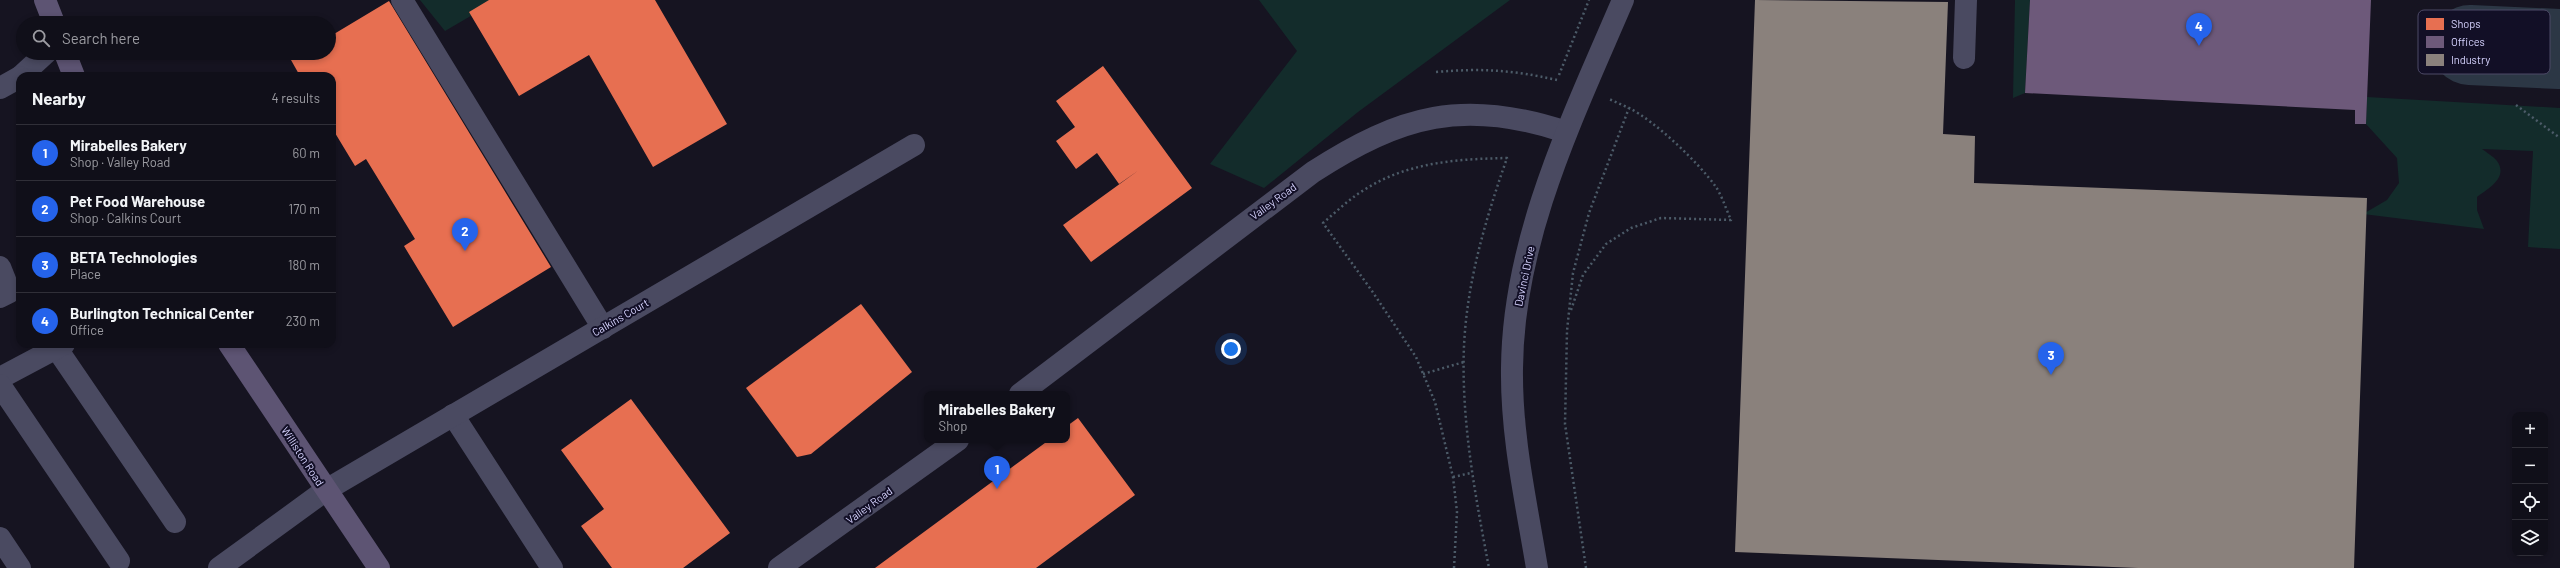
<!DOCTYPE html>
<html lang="en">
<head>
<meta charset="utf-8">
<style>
  body { margin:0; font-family:Barlow,sans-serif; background:#1e1d26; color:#f1f3f6 }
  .controls { position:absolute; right:12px; bottom:12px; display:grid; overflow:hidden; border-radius:8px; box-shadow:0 2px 6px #0003 }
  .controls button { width:36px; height:36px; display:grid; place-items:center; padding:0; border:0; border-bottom:1px solid #302f38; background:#100f19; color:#f1f3f6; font:20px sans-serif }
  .you { position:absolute; left:1231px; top:349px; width:14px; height:14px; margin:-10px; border:3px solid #fff; border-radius:50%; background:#1a73e8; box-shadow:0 0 0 6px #1a73e833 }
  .badge { display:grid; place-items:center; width:26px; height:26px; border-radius:50%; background:#2563eb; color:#fff; font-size:13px; font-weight:700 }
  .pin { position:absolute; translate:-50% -33px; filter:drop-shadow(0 1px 2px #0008) }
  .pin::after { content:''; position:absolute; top:21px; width:14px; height:12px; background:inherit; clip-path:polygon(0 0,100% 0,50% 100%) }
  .popup { position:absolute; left:924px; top:391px; width:146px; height:52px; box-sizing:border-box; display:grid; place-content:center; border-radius:8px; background:#100f19; filter:drop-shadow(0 1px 3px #0005); font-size:13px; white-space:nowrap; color:#9c9ca2 }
  .popup b { font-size:15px; color:#f1f3f6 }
  .popup::after { content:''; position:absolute; left:50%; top:100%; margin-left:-8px; border:8px solid transparent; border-top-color:#100f19 }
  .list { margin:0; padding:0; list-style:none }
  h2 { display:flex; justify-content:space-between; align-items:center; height:52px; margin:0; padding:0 16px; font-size:17px }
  h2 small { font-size:13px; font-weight:400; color:#9c9ca2 }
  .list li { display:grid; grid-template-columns:26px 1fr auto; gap:12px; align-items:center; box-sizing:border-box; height:56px; padding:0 16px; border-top:1px solid #302f38 }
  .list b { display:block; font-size:15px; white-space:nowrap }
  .list p { margin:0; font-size:13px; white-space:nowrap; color:#9c9ca2 }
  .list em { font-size:13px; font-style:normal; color:#9c9ca2 }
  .icon { flex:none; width:22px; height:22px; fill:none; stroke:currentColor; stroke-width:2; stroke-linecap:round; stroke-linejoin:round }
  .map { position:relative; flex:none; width:2560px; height:568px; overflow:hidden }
  .search { position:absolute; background:#100f19; box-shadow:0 2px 6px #0003; left:16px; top:16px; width:320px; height:44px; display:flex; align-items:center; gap:10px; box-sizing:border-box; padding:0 14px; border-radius:22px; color:#9c9ca2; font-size:15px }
  .panel { position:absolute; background:#100f19; box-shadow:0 2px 6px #0003; left:16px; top:72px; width:320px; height:276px; border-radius:12px }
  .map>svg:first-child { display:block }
  .green { fill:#132c2b }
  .shops { fill:#e76f51 }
  .offices { fill:#6d597a }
  .industry { fill:#8a817c }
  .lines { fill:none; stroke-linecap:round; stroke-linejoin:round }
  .taxiway { stroke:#2c3745; stroke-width:80 }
  .path { stroke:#4c5b68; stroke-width:2.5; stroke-dasharray:2 3; stroke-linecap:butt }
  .minor { stroke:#4a4a61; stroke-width:22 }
  .major { stroke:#5d5473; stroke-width:22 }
  .labels { text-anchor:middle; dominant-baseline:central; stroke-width:4; stroke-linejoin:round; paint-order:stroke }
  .street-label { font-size:11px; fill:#d7d4ff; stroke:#120f26 }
  .key { fill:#120f26; stroke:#4d4a67; stroke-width:1 }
  .key-label { font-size:11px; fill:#d7d4ff }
</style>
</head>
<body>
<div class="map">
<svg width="2560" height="568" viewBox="0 0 2560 568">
  <rect width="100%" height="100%" fill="#161421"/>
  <g class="green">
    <path d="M420,0H498L445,31Z"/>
    <path d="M1259,0H1510L1358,112L1264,188L1210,164L1297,51Z"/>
    <path d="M2015,0H2030L2025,93L2013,98Z"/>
    <path d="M2367,97L2560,108V249L2528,247L2533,151L2482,149C2487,153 2493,156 2497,161C2509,178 2487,189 2477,197V210L2484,229L2363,214L2387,200L2399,183L2397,158L2366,124Z"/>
  </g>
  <g class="shops">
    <path d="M489,0H655L727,124L653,167L589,55L519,96L469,12Z"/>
    <path d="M389,1L551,267L453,327L404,246L415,239L366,159L355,166L332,128V76H300L291,60L302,53H329V37Z"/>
    <path d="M1103,66L1192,188L1091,262L1063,225L1139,170L1119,184L1097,153L1076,169L1056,141L1075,127L1056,101Z"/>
    <path d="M861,304L912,372L811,454L797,457L746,388Z"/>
    <path d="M631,399L730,533L683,568H612L581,526L604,509L561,450Z"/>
    <path d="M1078,418L1135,495L1036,568H875L1049,440H1067V426Z"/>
  </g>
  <path class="offices" d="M2030,0H2371L2366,124H2355V110L2025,93Z"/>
  <path class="industry" d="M1755,0L1948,2L1943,134L1975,136L1974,183L2367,198L2354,568H2138L1735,552Z"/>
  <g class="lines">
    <path class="taxiway" d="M2470,45L2560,49"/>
    <g class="path">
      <path d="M1436,72C1483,68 1512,70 1557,80"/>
      <path d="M1559,75L1589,0"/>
      <path d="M2516,105L2560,138"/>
      <path d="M1571,310L1583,275L1606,244L1631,228L1661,218L1731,220C1726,209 1722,196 1716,187C1699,163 1655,121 1629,108"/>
      <path d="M1423,374L1464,362"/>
      <path d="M1453,477L1471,473"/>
      <path d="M1454,568L1457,512L1453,477L1435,402L1416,357L1372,291L1323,223C1336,212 1349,199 1364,190C1407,162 1458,159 1507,158C1486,218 1467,281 1464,346C1461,421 1475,494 1489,568"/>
      <path d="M1586,568L1565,424L1567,331L1573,273L1589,213L1629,108L1609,99"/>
    </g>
    <g class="minor">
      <path d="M402,0L603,328"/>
      <path d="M1964,58L1966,0"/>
      <path d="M21,76L46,53"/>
      <path d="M0,88L20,77"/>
      <path d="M0,267L10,292L0,297"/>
      <path d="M57,349L175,522"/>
      <path d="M0,378L64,344"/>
      <path d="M0,385L119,561"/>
      <path d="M1020,394L1313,172C1401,115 1464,98 1566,132"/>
      <path d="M453,415L552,568"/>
      <path d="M0,538L20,568"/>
      <path d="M219,568L326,490L914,145"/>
      <path d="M779,568L958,440"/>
      <path d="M1537,568C1526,501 1511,436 1512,368C1513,238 1573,117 1623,0"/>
    </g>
    <g class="major">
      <path d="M45,0L54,23"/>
      <path d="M65,53L74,76"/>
      <path d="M229,344L379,568"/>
    </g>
  </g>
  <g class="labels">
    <g class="street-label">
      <text transform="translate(1273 201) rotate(-36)">Valley Road</text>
      <text transform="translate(1524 276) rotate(-78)">Davinci Drive</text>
      <text transform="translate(620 317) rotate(-30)">Calkins Court</text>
      <text transform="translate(303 456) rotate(57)">Williston Road</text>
      <text transform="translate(869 505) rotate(-36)">Valley Road</text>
    </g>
  </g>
  <rect x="2418" y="10" width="132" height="64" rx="6" class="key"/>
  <rect x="2426" y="18" width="18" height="12" fill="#e76f51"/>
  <rect x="2426" y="36" width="18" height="12" fill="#6d597a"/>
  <rect x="2426" y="54" width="18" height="12" fill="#8a817c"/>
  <g class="key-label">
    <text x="2451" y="28">Shops</text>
    <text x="2451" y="46">Offices</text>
    <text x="2451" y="64">Industry</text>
  </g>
</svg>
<div class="controls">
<button>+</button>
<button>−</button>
<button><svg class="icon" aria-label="locate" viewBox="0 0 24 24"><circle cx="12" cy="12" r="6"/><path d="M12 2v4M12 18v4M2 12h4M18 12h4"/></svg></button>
<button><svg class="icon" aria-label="layers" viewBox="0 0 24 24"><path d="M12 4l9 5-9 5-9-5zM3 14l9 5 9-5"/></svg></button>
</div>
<div class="you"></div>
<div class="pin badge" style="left:997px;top:489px">1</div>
<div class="popup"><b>Mirabelles Bakery</b>Shop</div>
<div class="pin badge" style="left:465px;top:251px">2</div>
<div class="pin badge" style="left:2051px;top:375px">3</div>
<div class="pin badge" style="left:2199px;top:46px">4</div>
<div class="search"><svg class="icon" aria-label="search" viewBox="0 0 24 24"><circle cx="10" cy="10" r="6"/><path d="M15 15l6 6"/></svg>Search here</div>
<section class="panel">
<h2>Nearby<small>4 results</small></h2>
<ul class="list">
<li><span class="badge">1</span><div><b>Mirabelles Bakery</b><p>Shop · Valley Road</p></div><em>60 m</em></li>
<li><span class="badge">2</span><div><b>Pet Food Warehouse</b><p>Shop · Calkins Court</p></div><em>170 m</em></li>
<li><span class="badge">3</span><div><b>BETA Technologies</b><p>Place</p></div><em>180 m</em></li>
<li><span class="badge">4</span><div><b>Burlington Technical Center</b><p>Office</p></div><em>230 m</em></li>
</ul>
</section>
</div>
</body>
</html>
